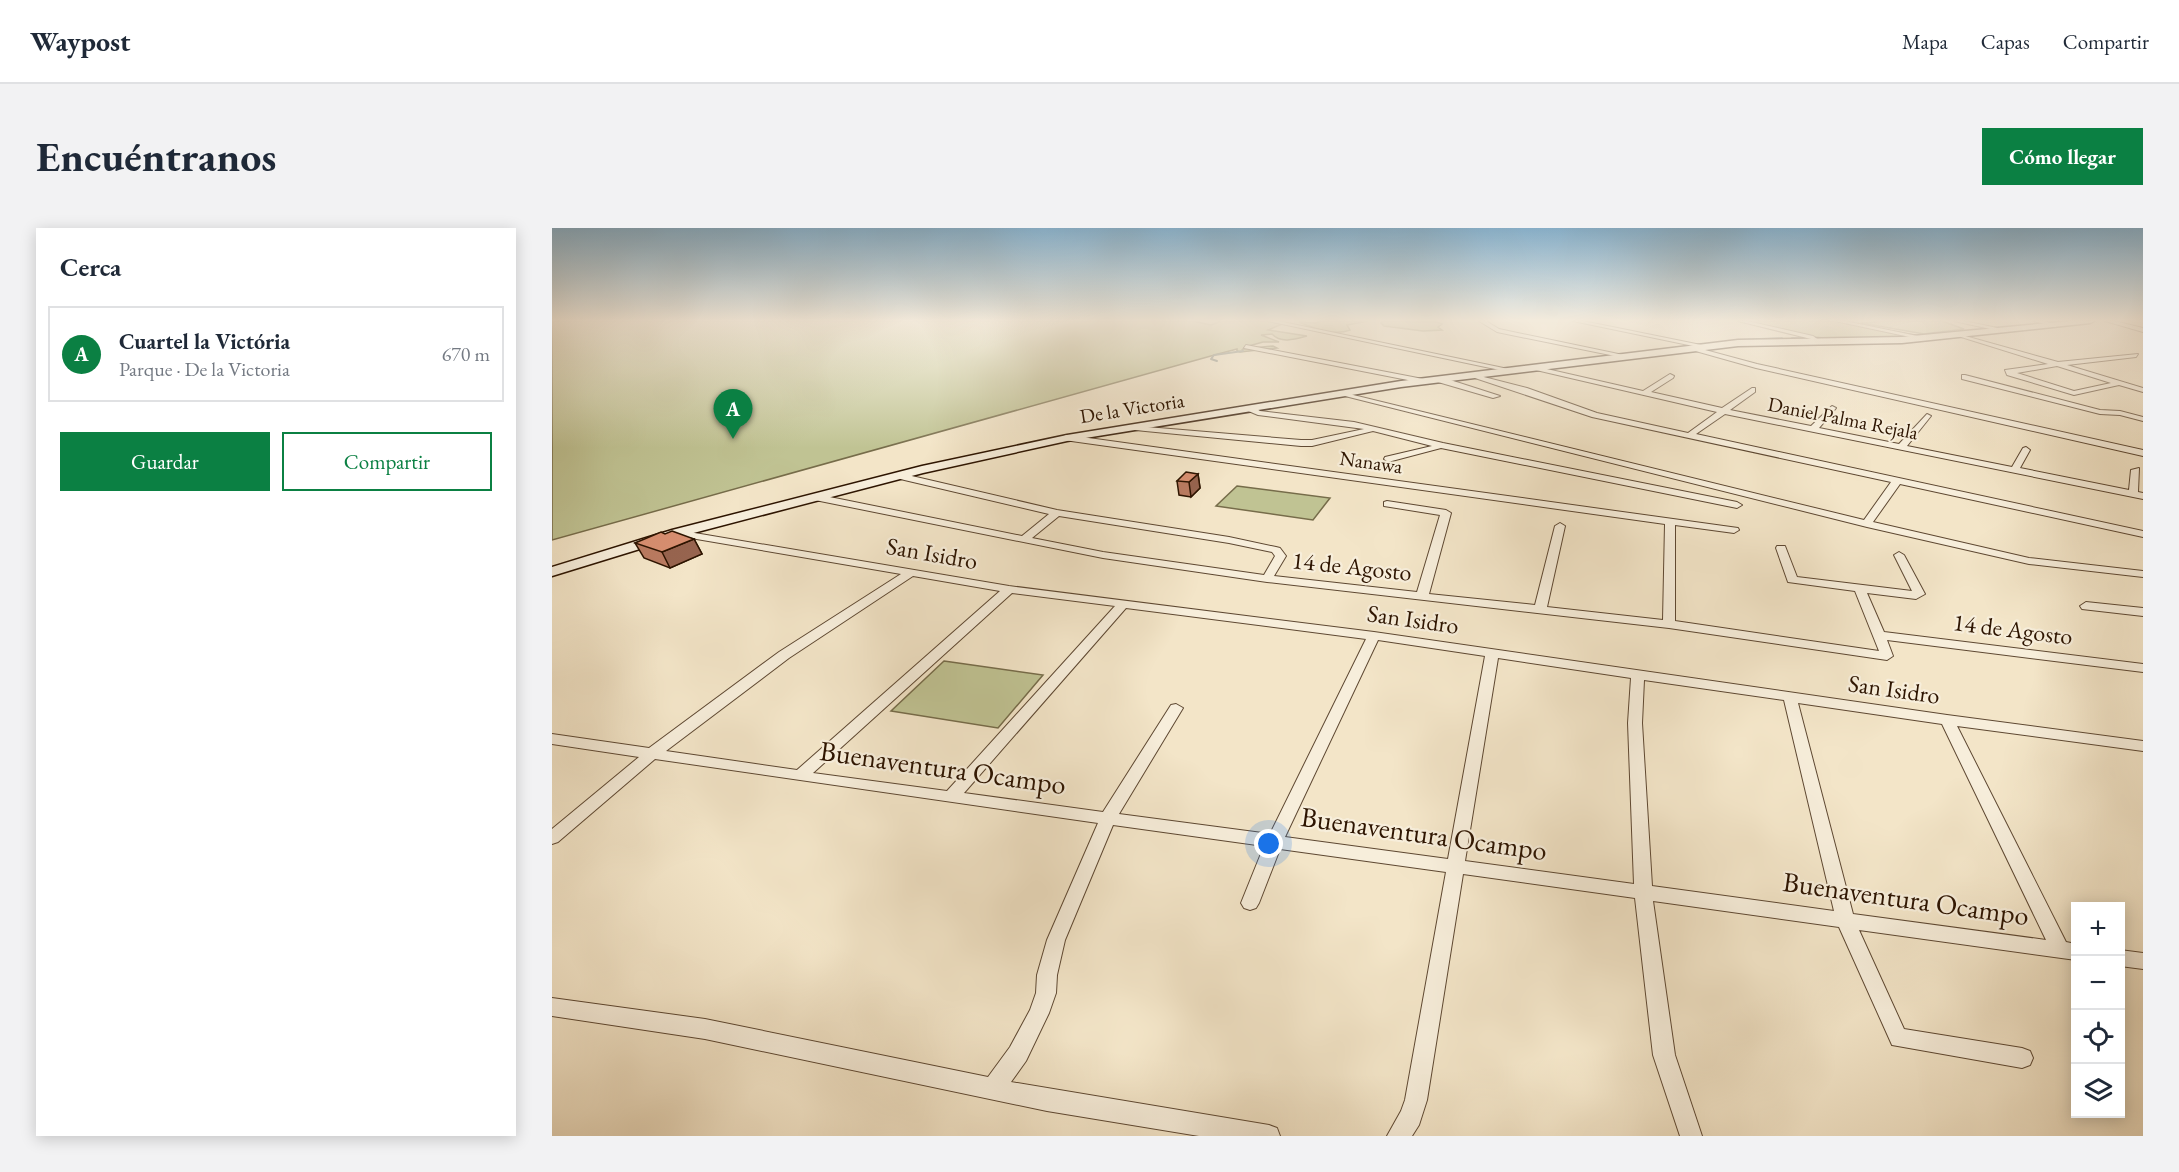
<!DOCTYPE html>
<html lang="es">
<head>
<meta charset="utf-8">
<style>
  body { margin:0; font-family:"EB Garamond",serif; background:#f2f2f3; color:#1f2937 }
  .controls { position:absolute; right:18px; bottom:18px; display:grid; overflow:hidden; border-radius:0px; box-shadow:0 3px 15px #0003 }
  .controls button { width:54px; height:54px; display:grid; place-items:center; padding:0; border:0; border-bottom:2px solid #e0e1e3; background:#fff; color:#1f2937; font:30px sans-serif }
  .you { position:absolute; left:717px; top:616px; width:21px; height:21px; margin:-15px; border:4px solid #fff; border-radius:50%; background:#1a73e8; box-shadow:0 0 0 9px #1a73e833 }
  .badge { display:grid; place-items:center; width:39px; height:39px; border-radius:50%; background:#0b8043; color:#fff; font-size:20px; font-weight:700 }
  .pin { position:absolute; translate:-50% -50px; filter:drop-shadow(0 2px 3px #0008) }
  .pin::after { content:''; position:absolute; top:32px; width:21px; height:18px; background:inherit; clip-path:polygon(0 0,100% 0,50% 100%) }
  .list { margin:0; padding:0; list-style:none }
  h2 { display:flex; justify-content:space-between; align-items:center; height:78px; margin:0; padding:0 24px; font-size:26px }
  h2 small { font-size:20px; font-weight:400; color:#747a83 }
  .list li { display:grid; grid-template-columns:39px 1fr auto; gap:18px; align-items:center; box-sizing:border-box; height:96px; margin:0 12px 12px; padding:0 12px; border:2px solid #e0e1e3; border-radius:0px }
  .list b { display:block; font-size:22px; white-space:nowrap }
  .list p { margin:0; font-size:20px; white-space:nowrap; color:#747a83 }
  .list em { font-size:20px; font-style:normal; color:#747a83 }
  .actions { display:flex; gap:12px; padding:18px 24px }
  .actions a { flex:1; padding:14px 0; border:2px solid #0b8043; border-radius:0px; text-align:center; font-size:21px; color:#0b8043 }
  .actions .main { background:#0b8043; color:#fff }
  .icon { flex:none; width:33px; height:33px; fill:none; stroke:currentColor; stroke-width:2; stroke-linecap:round; stroke-linejoin:round }
  .map { position:relative; flex:none; width:1591px; height:908px; overflow:hidden; border-radius:0px }
  header { display:flex; align-items:center; gap:36px; box-sizing:border-box; height:84px; padding:0 30px; background:#fff; border-bottom:2px solid #e0e1e3 }
  header strong { font-size:28px }
  nav { display:flex; gap:33px; margin-inline-start:auto; font-size:21px }
  .intro { display:flex; align-items:center; justify-content:space-between; box-sizing:border-box; height:144px; padding:0 36px }
  h1 { margin:0; font-size:42px }
  .button { padding:15px 27px; border-radius:0px; background:#0b8043; color:#fff; font-size:21px; font-weight:700 }
  main { display:flex; gap:36px; padding:0 36px }
  aside { flex:1; background:#fff; border-radius:0px; box-shadow:0 3px 15px #0003 }
  .map>svg:first-child { display:block }
  .green { fill:#c0c393; stroke:#766c4a; stroke-width:1.5 }
  .lines { fill:none; stroke-linecap:round; stroke-linejoin:round }
  .stream { stroke:#717972; stroke-width:2 }
  .minor-casing { stroke:#5e4832; stroke-width:2 }
  .secondary-casing { stroke:#2d1400; stroke-width:3 }
  .minor { fill:#f7eedb; fill-rule:evenodd }
  .secondary { fill:#f7eedb; fill-rule:evenodd }
  .wall { fill:#ba7b61; stroke:#2d1400; stroke-width:1.5 }
  .shaded-wall { fill:#97644f; stroke:#2d1400; stroke-width:1.5 }
  .building { fill:#d88f71; stroke:#2d1400; stroke-width:1.5 }
  .labels { text-anchor:middle; dominant-baseline:central; stroke-width:4.5; stroke-linejoin:round; paint-order:stroke }
  .far-street-label { font-size:20px; fill:#2d1400; stroke:#f7eedb }
  .street-label { font-size:24px; fill:#2d1400; stroke:#f7eedb }
  .near-street-label { font-size:28px; fill:#2d1400; stroke:#f7eedb }
</style>
</head>
<body>
<header>
<strong>Waypost</strong>
<nav><a>Mapa</a><a>Capas</a><a>Compartir</a></nav>
</header>
<div class="intro"><h1>Encuéntranos</h1><a class="button">Cómo llegar</a></div>
<main>
<aside>
<h2>Cerca<small></small></h2>
<ul class="list">
<li><span class="badge">A</span><div><b>Cuartel la Victória</b><p>Parque · De la Victoria</p></div><em>670 m</em></li>
</ul>
<div class="actions"><a class="main">Guardar</a><a>Compartir</a></div>
</aside>
<div class="map">
<svg width="1591" height="908" viewBox="0 0 1591 908">
  <rect width="100%" height="100%" fill="#f3e5c8"/>
  <filter id="stains"><feTurbulence type="fractalNoise" baseFrequency=".00333" numOctaves="4"/><feColorMatrix values="0 0 0 0 .2 0 0 0 0 .09 0 0 0 0 .02 0 0 0 .5 -.17"/></filter>
  <radialGradient id="worn" r=".72"><stop offset=".6" stop-color="#630" stop-opacity="0"/><stop offset="1" stop-color="#630" stop-opacity=".3"/></radialGradient>
  <g class="green">
    <path d="M0,93H641L659,97L670,93H715L730,96L716,102L755,108C744,111 729,116 720,106L709,107L727,114H711L693,119L691,121L721,118L725,120L688,124L685,123V121L666,126L0,312Z"/>
    <path d="M768,93H816L795,97L798,102C782,108 763,101 747,94L764,95Z"/>
    <path d="M831,93L885,94L890,96L886,99L890,102L871,103L832,98L829,95Z"/>
    <path d="M1187,93H1282L1364,107L1286,112L1264,109Z"/>
    <path d="M1323,93H1390L1412,101L1372,106L1309,95L1326,94Z"/>
    <path d="M685,258L778,270L761,292L664,278Z"/>
    <path d="M392,433L491,447L446,500L339,483Z"/>
  </g>
  <g class="lines">
    <g class="stream">
      <path d="M1240,110H1256"/>
      <path d="M1266,110H1280"/>
      <path d="M1186,112L1230,110"/>
      <path d="M665,133L659,131L662,127L691,123"/>
    </g>
    <defs>
      <g id="minor">
        <path d="M716,93H726L966,143L962,145Z"/>
        <path d="M927,93H934L947,101L1076,128L1073,130L945,104Z"/>
        <path d="M1021,93H1031L1154,118L1151,120Z"/>
        <path d="M1186,93H1195L1261,108L1268,113L1265,115L1259,111Z"/>
        <path d="M1283,93H1293L1375,110L1372,112Z"/>
        <path d="M1402,93H1412L1455,102L1452,104Z"/>
        <path d="M1482,93H1491L1506,97L1503,99Z"/>
        <path d="M1553,93H1562L1591,100V104Z"/>
        <path d="M1406,106L1506,134L1586,126L1584,129L1515,137L1591,160V164L1567,157L1522,167L1455,147L1453,142L1496,136L1406,108ZM1505,138L1559,155L1522,163L1465,145Z"/>
        <path d="M694,117L871,151L875,153L871,155L692,120Z"/>
        <path d="M1142,119L1205,136L1591,222V228L1204,140L1140,122Z"/>
        <path d="M986,139L1091,163L1118,146L1122,148L1121,150L1099,164L1170,180L1200,160H1203V164L1178,182L1259,198L1280,178L1284,180L1267,200L1347,216L1375,186L1379,188L1355,218L1460,239L1471,220L1474,219L1478,222L1468,240L1577,262L1579,242L1587,240L1586,264L1591,265V271L1173,186L1144,206L1591,303V309L1348,256L1321,294L1477,330L1591,343V349L1477,336L1315,299L785,166L789,164L1312,292L1339,254L1040,189L920,149L924,147L975,160L1045,185L1136,205L1165,184L984,142V140Z"/>
        <path d="M1413,147L1548,182L1568,183L1591,189V193L1568,187L1548,186L1410,151V147Z"/>
        <path d="M886,150H892L948,168L941,170L886,154Z"/>
        <path d="M694,178H700L708,183L802,194L891,215L1185,274L1190,277L1185,280L889,220L836,234L832,231L833,229L880,218L821,203L760,218H749L583,202L579,200L583,198L749,212H760L812,201L706,187L694,182Z"/>
        <path d="M515,207L1186,300L1187,302L1182,305L1123,297V393L1327,423L1303,363L1236,354L1224,320L1225,318H1233L1245,349L1360,363L1342,327L1347,324L1352,327L1373,366L1364,371L1315,365L1332,404L1591,436V444L1335,412L1341,428L1335,432L1117,400L715,354L551,330L263,272L258,269L263,266L470,308L497,286L344,250L342,248L347,245L505,282L677,309L724,319L728,320L734,328L722,348L865,364L888,287L832,278V274L835,273L894,282L899,285L877,366L983,377L1003,298L1008,295L1013,298L995,379L1111,392L1113,296L512,212V208ZM507,288L677,315L720,324L723,328L712,347L551,324L480,310Z"/>
        <path d="M125,302L457,358L822,404L1395,487L1591,513V523L1405,498L1514,714L1524,716V732L1307,702L1352,801L1470,820L1478,823L1481,830L1478,837L1470,840L1340,817L1287,699L1101,673L1123,827L1150,908H1128L1101,827L1083,670L911,646L875,872L867,897L860,908H835L849,883L853,872L894,644L728,621L707,675L704,680L698,682L692,680L689,675L712,618L561,597L513,712L505,747L504,765L497,785L474,833L459,854L717,897L725,900L728,908H647L495,883L153,811L0,788V770L153,791L436,849L458,819L478,782L484,765L485,747L495,712L546,595L103,531L6,614L0,616V601L87,529L0,516V506L97,520L227,424L349,346L121,307L120,305ZM361,348L448,363L245,542L114,523L237,430ZM460,365L563,378L395,563L261,545ZM574,380L814,411L718,606L567,586L631,480L624,476L619,477L551,584L412,565ZM826,412L933,428L896,631L733,609ZM946,430L1079,450L1076,495L1082,656L913,633ZM1092,452L1232,472L1282,683L1100,658L1090,495ZM1246,475L1390,496L1494,712L1301,686Z"/>
        <path d="M1534,374L1591,380V388L1530,381L1528,378Z"/>
        <path d="M1568,722L1591,725V741L1568,738Z"/>
      </g>
      <path id="secondary" d="M1518,93H1542L1538,95L1350,115L1186,118L849,159L515,213L371,245L130,308L0,348V339L120,302L370,238L515,207L849,153L1186,112L1350,109Z"/>
    </defs>
    <use href="#minor" class="minor-casing"/>
    <use href="#secondary" class="secondary-casing"/>
    <use href="#minor" class="minor"/>
    <use href="#secondary" class="secondary"/>
  </g>
  <g class="wall">
    <path d="M646,246L648,260L639,269L627,267L625,253Z"/>
    <path d="M113,306L142,311L150,326L118,340L92,330L83,315Z"/>
  </g>
  <g class="shaded-wall">
    <path d="M646,246L648,260L639,269L637,254Z"/>
    <path d="M142,311L150,326L118,340L110,324Z"/>
  </g>
  <g class="building">
    <path d="M634,244L646,246L637,254L625,253Z"/>
    <path d="M120,303L142,311L110,324L83,315L109,304L113,306Z"/>
  </g>
  <linearGradient id="sky" x2="0" y2="1"><stop stop-color="#8ab8d7"/><stop offset="0.42" stop-color="#faf3e6"/><stop offset="1" stop-color="#faf3e6" stop-opacity="0"/></linearGradient>
  <rect width="1591" height="220" fill="url(#sky)"/>
  <g class="labels">
    <g class="far-street-label">
      <text transform="translate(580 180) rotate(-9)">De la Victoria</text>
      <text transform="translate(1291 190) rotate(11)">Daniel Palma Rejala</text>
      <text transform="translate(819 234) rotate(8)">Nanawa</text>
    </g>
    <g class="street-label">
      <text transform="translate(380 325) rotate(10)">San Isidro</text>
      <text transform="translate(800 338) rotate(6)">14 de Agosto</text>
      <text transform="translate(861 391) rotate(8)">San Isidro</text>
      <text transform="translate(1461 401) rotate(7)">14 de Agosto</text>
      <text transform="translate(1342 461) rotate(8)">San Isidro</text>
    </g>
    <g class="near-street-label">
      <text transform="translate(391 539) rotate(8)">Buenaventura Ocampo</text>
      <text transform="translate(872 605) rotate(8)">Buenaventura Ocampo</text>
      <text transform="translate(1354 670) rotate(8)">Buenaventura Ocampo</text>
    </g>
  </g>
  <rect width="100%" height="100%" filter="url(#stains)"/>
  <rect width="100%" height="100%" fill="url(#worn)"/>
</svg>
<div class="controls">
<button>+</button>
<button>−</button>
<button><svg class="icon" aria-label="locate" viewBox="0 0 24 24"><circle cx="12" cy="12" r="6"/><path d="M12 2v4M12 18v4M2 12h4M18 12h4"/></svg></button>
<button><svg class="icon" aria-label="layers" viewBox="0 0 24 24"><path d="M12 4l9 5-9 5-9-5zM3 14l9 5 9-5"/></svg></button>
</div>
<div class="you"></div>
<div class="pin badge" style="left:181px;top:211px">A</div>
</div>
</main>
</body>
</html>
